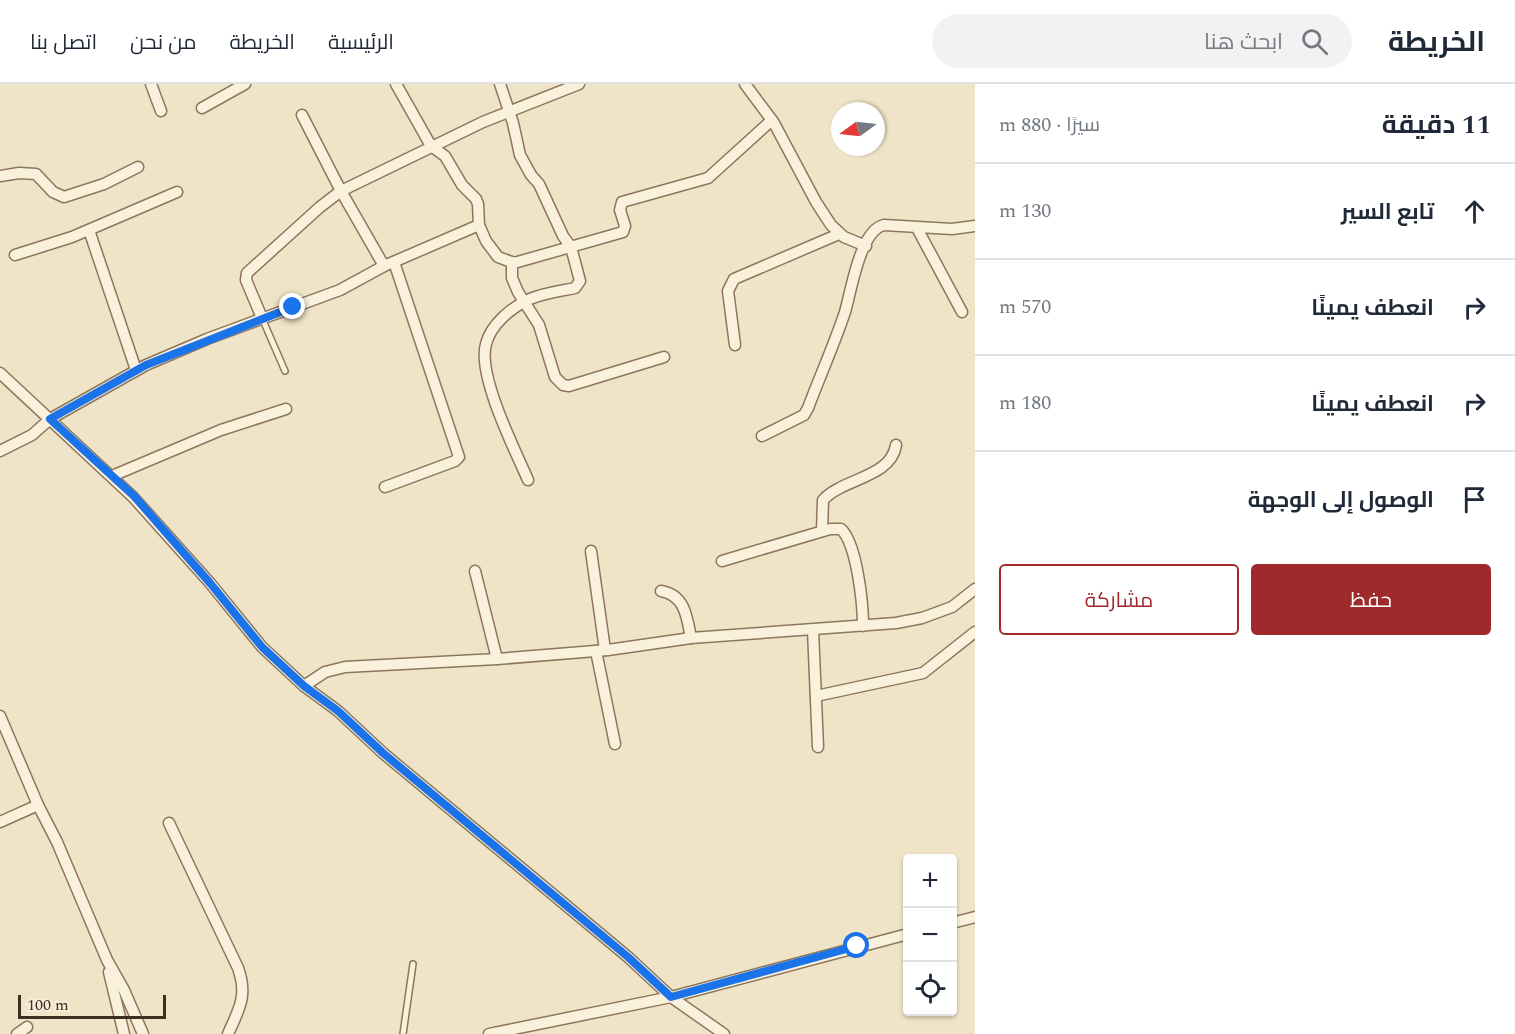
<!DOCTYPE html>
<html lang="ar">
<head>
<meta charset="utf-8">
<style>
  body { margin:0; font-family:Spectral,Cairo,serif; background:#f2f2f3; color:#1f2937; direction:rtl }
  .controls { position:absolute; right:18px; bottom:18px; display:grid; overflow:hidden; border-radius:6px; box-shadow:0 2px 4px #0004 }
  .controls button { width:54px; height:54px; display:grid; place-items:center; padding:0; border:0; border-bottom:2px solid #e0e1e3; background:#fff; color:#1f2937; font:30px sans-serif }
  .compass { position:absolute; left:831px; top:18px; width:54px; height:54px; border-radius:50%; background:#fff; box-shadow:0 2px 4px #0004; rotate:255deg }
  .scale { position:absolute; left:18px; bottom:15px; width:148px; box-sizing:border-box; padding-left:6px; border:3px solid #3d2e20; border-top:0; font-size:16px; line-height:21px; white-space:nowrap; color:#3d2e20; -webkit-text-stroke:4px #f7eed8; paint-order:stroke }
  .stop { position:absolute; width:18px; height:18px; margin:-14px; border:4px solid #1a73e8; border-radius:50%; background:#fff }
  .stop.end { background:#1a73e8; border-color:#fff; box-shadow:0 2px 6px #0008 }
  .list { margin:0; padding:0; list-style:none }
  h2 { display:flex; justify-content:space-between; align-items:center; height:78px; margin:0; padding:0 24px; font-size:26px }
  h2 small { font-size:20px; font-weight:400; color:#747a83 }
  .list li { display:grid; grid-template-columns:39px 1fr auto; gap:18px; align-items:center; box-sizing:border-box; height:96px; padding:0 24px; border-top:2px solid #e0e1e3 }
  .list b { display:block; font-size:22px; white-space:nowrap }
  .list em { font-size:20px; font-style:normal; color:#747a83 }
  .actions { display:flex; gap:12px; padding:18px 24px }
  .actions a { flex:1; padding:14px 0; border:2px solid #9e2a2b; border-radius:6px; text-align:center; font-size:21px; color:#9e2a2b }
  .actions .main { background:#9e2a2b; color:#fff }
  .icon { flex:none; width:33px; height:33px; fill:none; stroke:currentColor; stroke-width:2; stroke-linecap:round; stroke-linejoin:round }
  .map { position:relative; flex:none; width:975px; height:950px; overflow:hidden; direction:ltr }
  header { display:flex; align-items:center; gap:36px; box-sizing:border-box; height:84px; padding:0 30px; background:#fff; border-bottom:2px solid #e0e1e3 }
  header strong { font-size:28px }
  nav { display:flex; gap:33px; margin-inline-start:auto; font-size:21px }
  .search { width:420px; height:54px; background:#f2f2f3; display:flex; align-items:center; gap:15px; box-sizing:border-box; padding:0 21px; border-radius:33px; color:#747a83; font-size:22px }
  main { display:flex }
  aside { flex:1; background:#fff }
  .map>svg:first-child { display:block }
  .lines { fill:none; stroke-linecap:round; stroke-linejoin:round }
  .lane-casing { stroke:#8d765c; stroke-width:8 }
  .street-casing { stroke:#8d765c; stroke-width:13 }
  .lane { stroke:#faf1dc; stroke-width:5 }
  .street { stroke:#faf1dc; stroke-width:10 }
  .route { stroke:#1a73e8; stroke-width:8 }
</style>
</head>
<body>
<header>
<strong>الخريطة</strong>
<div class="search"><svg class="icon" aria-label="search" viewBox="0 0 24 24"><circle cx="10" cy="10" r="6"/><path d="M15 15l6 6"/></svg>ابحث هنا</div>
<nav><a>الرئيسية</a><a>الخريطة</a><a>من نحن</a><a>اتصل بنا</a></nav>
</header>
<main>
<aside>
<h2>11 دقيقة<small>سيرًا · 880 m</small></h2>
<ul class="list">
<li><svg class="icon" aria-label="ahead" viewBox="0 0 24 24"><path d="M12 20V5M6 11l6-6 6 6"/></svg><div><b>تابع السير</b></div><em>130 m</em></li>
<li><svg class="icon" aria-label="right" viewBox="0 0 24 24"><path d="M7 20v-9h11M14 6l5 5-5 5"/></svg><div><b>انعطف يمينًا</b></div><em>570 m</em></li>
<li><svg class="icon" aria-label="right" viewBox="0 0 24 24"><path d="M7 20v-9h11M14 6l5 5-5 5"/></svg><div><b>انعطف يمينًا</b></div><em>180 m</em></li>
<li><svg class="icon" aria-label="arrive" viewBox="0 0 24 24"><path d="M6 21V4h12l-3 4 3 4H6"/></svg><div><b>الوصول إلى الوجهة</b></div></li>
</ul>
<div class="actions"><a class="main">حفظ</a><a>مشاركة</a></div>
</aside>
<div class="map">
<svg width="975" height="950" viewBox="0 0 975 950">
  <rect width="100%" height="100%" fill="#f0e4c8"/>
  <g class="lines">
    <defs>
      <g id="lane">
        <path d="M262,234L285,287"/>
        <path d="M403,950L413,880"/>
      </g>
      <g id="street">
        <path d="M151,0L161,27"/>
        <path d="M396,0L431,62L445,72L462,101L476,115L478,120L479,141L486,157L498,173L514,179L623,148L625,142L620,126L622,118L708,94L772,36"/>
        <path d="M500,0L513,39L520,71L531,91L539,100L563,152L571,163L580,197L575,204C561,207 544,209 530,215C512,223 491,240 486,260C477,291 515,366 528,396"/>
        <path d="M745,0L774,39L816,118L831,141L844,153L866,162"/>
        <path d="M202,24L245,0"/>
        <path d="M302,31L341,107L384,182"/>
        <path d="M0,92L19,89L36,90L53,108L64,113L104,100L138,83"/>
        <path d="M917,144L962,228"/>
        <path d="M89,146L136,286"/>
        <path d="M15,171L72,153L177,108"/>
        <path d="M512,178V194L518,208L539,241L555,293L563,301L569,302L664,273"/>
        <path d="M262,234L246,196L247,189L320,123L341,107L483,38L579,0"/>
        <path d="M735,261L728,207L734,195L839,150"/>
        <path d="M0,289L133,413L210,499L262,563L304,602L338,627L383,669L628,873L671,913L724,950"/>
        <path d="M762,352L804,331L808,324C820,292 834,261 845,228C851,208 860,146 884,141L952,145L975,142"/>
        <path d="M0,367L32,351L50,335L146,281L207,255L340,206L384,182L479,141"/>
        <path d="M112,392L221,346L286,325"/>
        <path d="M385,403L455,377L459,373L394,178"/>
        <path d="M822,447L823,416C843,394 891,394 896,361"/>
        <path d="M591,467L605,566"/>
        <path d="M722,477L830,445H841C857,460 863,520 863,542"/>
        <path d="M475,487L497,575"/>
        <path d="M661,507C685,511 687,533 691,554"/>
        <path d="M813,546L818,663"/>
        <path d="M596,567L615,660"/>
        <path d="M304,602L325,588L345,583L497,575L608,566L691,554L896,539L922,534L952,523L975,505"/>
        <path d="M816,612L923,589L975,548"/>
        <path d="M0,632L38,721L57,758L107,876L124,906L143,950"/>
        <path d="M0,738L38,721"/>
        <path d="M169,739L238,884C248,912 239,925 228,950"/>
        <path d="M952,839L975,833"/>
        <path d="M109,888L124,950"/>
        <path d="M17,950L27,943"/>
        <path d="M489,950L671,913L908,850"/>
      </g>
    </defs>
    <use href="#lane" class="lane-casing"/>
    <use href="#street" class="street-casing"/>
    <use href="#lane" class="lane"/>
    <use href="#street" class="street"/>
  </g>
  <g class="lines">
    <path class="route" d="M293,223L146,281L50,335L134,412L210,499L262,563L304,602L338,627L383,669L628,873L671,913L857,862"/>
  </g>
</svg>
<div class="controls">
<button>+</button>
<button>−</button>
<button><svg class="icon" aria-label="locate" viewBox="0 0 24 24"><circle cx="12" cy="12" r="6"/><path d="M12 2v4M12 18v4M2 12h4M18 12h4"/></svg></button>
</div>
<svg class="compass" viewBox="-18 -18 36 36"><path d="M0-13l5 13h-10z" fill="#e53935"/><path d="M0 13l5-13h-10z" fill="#747a83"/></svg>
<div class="scale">100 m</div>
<div class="stop" style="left:857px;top:862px"></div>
<div class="stop end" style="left:293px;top:223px"></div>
</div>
</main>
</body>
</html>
